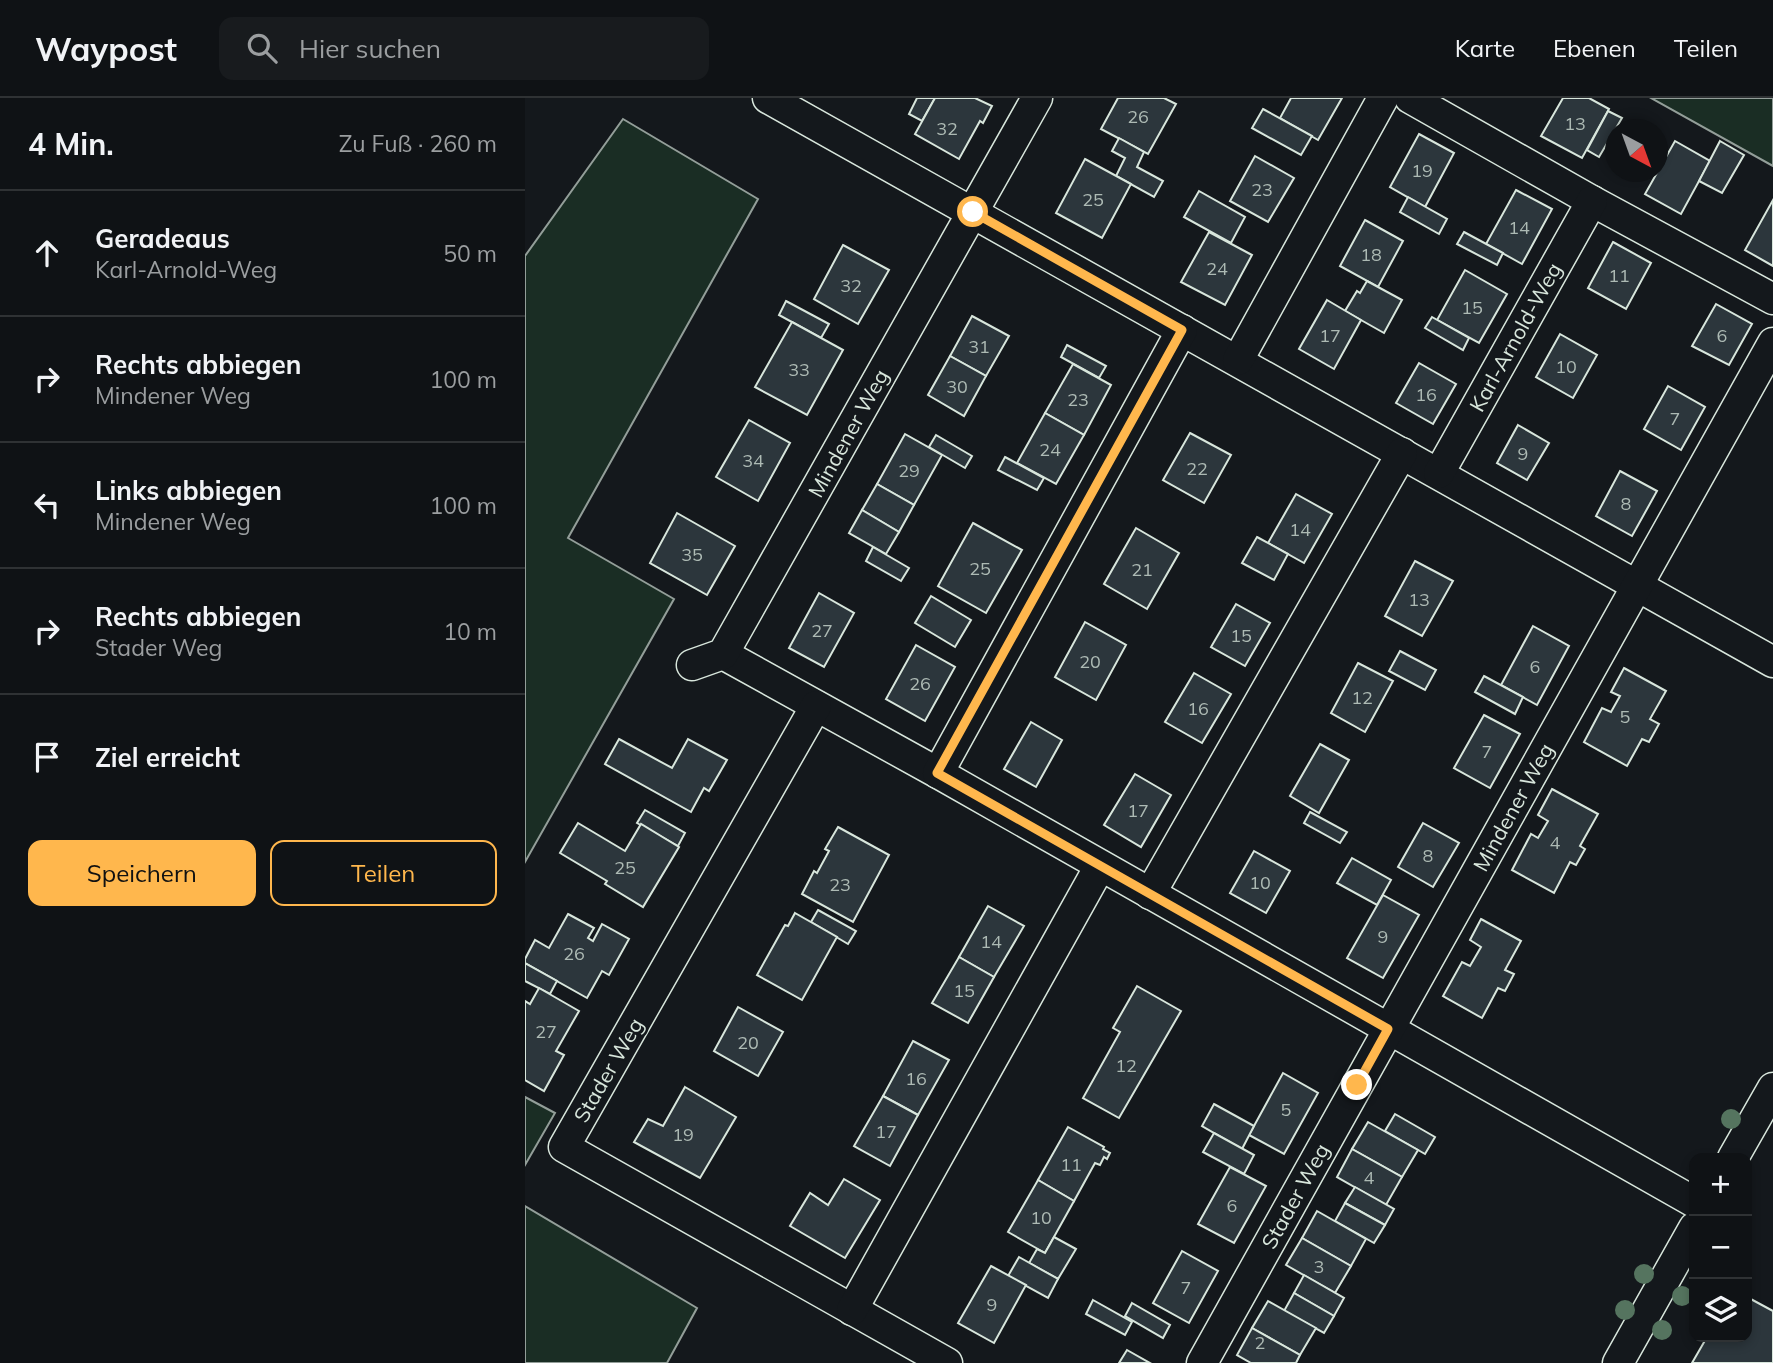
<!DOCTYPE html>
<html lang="de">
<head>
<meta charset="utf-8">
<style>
  body { margin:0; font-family:Mulish,sans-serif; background:#181b1e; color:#f1f3f6 }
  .controls { position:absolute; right:21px; bottom:21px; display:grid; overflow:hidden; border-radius:14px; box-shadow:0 4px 10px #0003 }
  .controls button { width:63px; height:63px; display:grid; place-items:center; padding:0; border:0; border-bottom:2px solid #2f3234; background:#0f1215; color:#f1f3f6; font:35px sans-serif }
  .compass { position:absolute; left:1080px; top:21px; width:63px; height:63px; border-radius:50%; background:#0f1215; box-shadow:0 4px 10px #0003; rotate:139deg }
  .stop { position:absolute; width:21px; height:21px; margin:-16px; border:5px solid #ffb74d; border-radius:50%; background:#fff }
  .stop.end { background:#ffb74d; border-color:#fff; box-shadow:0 2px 7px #0008 }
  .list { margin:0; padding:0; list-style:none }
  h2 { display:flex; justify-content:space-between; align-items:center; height:91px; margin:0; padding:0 28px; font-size:30px }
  h2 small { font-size:23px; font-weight:400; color:#9b9ea0 }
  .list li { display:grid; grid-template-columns:46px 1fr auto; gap:21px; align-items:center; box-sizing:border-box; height:126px; padding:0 28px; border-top:2px solid #2f3234 }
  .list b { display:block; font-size:26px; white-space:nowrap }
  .list p { margin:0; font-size:23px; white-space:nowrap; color:#9b9ea0 }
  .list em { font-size:23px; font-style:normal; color:#9b9ea0 }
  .actions { display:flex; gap:14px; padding:21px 28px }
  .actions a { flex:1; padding:16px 0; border:2px solid #ffb74d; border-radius:14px; text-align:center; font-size:24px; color:#ffb74d }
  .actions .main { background:#ffb74d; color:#111 }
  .icon { flex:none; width:38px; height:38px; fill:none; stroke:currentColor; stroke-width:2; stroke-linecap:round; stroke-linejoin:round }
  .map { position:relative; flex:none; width:1248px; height:1265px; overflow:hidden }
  header { display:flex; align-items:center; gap:42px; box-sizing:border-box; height:98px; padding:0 35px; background:#0f1215; border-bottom:2px solid #2f3234 }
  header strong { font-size:33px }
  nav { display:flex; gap:38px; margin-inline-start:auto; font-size:24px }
  .search { width:490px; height:63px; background:#181b1e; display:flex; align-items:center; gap:18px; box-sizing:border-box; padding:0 24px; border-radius:14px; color:#9b9ea0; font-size:26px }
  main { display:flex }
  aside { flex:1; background:#0f1215 }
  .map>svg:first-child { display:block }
  .green { fill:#1a2d24; stroke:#939e99; stroke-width:2 }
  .building { fill:#2c363c; stroke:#d8e6dc; stroke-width:2 }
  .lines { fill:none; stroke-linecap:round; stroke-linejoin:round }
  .street-casing { stroke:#d8e6dc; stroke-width:33 }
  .street { stroke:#14181c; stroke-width:30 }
  .tree { fill:#55745f }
  .route { stroke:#ffb74d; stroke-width:9 }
  .labels { text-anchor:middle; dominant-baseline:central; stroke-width:5; stroke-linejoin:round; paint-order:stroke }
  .number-label { font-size:18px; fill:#adbab4 }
  .street-label { font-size:21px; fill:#d8e6dc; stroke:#14181c }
</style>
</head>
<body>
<header>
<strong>Waypost</strong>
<div class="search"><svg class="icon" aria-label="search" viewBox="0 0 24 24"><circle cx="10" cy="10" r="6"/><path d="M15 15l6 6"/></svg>Hier suchen</div>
<nav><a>Karte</a><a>Ebenen</a><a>Teilen</a></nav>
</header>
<main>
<aside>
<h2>4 Min.<small>Zu Fuß · 260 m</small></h2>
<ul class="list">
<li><svg class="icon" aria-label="ahead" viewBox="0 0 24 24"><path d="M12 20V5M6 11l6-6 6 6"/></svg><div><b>Geradeaus</b><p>Karl-Arnold-Weg</p></div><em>50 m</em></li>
<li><svg class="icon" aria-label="right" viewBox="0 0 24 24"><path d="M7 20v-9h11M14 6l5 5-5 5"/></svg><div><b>Rechts abbiegen</b><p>Mindener Weg</p></div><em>100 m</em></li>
<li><svg class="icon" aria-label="left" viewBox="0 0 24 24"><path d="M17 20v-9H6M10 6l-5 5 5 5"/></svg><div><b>Links abbiegen</b><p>Mindener Weg</p></div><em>100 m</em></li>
<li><svg class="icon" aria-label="right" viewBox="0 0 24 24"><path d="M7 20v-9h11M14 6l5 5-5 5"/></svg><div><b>Rechts abbiegen</b><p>Stader Weg</p></div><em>10 m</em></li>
<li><svg class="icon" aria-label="arrive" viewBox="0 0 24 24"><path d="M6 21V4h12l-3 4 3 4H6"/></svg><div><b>Ziel erreicht</b></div></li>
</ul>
<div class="actions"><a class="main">Speichern</a><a>Teilen</a></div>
</aside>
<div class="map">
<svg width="1248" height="1265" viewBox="0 0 1248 1265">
  <rect width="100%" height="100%" fill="#14181c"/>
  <g class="green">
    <path d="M1126,0H1248V68Z"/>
    <path d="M98,21L233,101L43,440L149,501L0,764V158Z"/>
    <path d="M0,999L30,1015L0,1067Z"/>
    <path d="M0,1108L172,1210L142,1265H0Z"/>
  </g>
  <g class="building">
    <path d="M392,0H410L397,23L384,16Z"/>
    <path d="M410,0H450L467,8L458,25L455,23L434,61L390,36Z"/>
    <path d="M593,0H639L651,6L623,56L576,31Z"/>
    <path d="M766,0H817L793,42L755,20Z"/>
    <path d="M1038,0H1064L1084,11L1057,60L1016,38Z"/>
    <path d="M738,11L787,38L776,57L727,30Z"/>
    <path d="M1083,13L1097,20L1074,59L1062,52Z"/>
    <path d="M894,36L929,55L900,109L865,89Z"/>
    <path d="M594,40L619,54L612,69L638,83L629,99L591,78L600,60L587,53Z"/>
    <path d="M1150,43L1185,63L1156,116L1120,96Z"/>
    <path d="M1195,43L1219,57L1197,95L1174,83Z"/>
    <path d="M730,58L769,80L743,124L705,103Z"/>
    <path d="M560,61L606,86L577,140L531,115Z"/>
    <path d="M991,92L1027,111L997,166L961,146Z"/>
    <path d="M674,93L720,119L706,145L659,119Z"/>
    <path d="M883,99L922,121L914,136L875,114Z"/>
    <path d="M1248,102V168L1220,152Z"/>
    <path d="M840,122L878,143L853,189L815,168Z"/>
    <path d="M684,134L727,157L700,207L656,184Z"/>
    <path d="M939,134L978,155L972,167L932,146Z"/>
    <path d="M1088,144L1126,165L1101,211L1063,190Z"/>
    <path d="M318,147L364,172L333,226L289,201Z"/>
    <path d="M940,172L982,196L954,245L912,222Z"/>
    <path d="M842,183L877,202L859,235L820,213L832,193L835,195Z"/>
    <path d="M802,202L836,222L809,271L774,251Z"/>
    <path d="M261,203L304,226L296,240L254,217Z"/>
    <path d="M1191,206L1227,226L1204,267L1167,248Z"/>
    <path d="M447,218L484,238L461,278L425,258Z"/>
    <path d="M907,219L944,240L938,252L900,230Z"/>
    <path d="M267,224L318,252L282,317L230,289Z"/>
    <path d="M1035,236L1072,257L1048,300L1011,279Z"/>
    <path d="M542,247L581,268L574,280L536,259Z"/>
    <path d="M425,258L461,278L439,318L403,297Z"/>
    <path d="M894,265L931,286L908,326L871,305Z"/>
    <path d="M548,266L586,287L559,337L520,315Z"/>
    <path d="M1143,288L1180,309L1156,352L1119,331Z"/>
    <path d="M520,315L559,337L531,386L492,365Z"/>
    <path d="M224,322L265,345L233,403L191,379Z"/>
    <path d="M993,327L1024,345L1002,382L972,365Z"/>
    <path d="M665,335L706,357L679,405L638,382Z"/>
    <path d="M380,336L417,357L389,407L352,386Z"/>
    <path d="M411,337L447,358L440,370L404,349Z"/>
    <path d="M480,359L519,380L512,392L473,372Z"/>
    <path d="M1095,373L1132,393L1107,438L1071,418Z"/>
    <path d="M352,386L389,407L374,434L337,412Z"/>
    <path d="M771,396L807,416L779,465L743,445Z"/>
    <path d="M337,412L374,434L361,456L324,435Z"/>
    <path d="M152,415L210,448L182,497L125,465Z"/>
    <path d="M448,425L497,452L461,515L413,488Z"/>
    <path d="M611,430L654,455L622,511L579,486Z"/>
    <path d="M732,439L763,456L749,482L717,465Z"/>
    <path d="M348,449L384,470L376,483L341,463Z"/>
    <path d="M890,463L928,483L897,538L860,518Z"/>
    <path d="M294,495L329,515L299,569L264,550Z"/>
    <path d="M406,498L446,522L430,549L390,525Z"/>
    <path d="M711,506L745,525L720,568L686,549Z"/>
    <path d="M560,524L601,547L571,602L530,579Z"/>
    <path d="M1008,528L1044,548L1012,607L976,587Z"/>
    <path d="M391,547L430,569L400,623L361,601Z"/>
    <path d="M875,553L911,572L900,592L864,573Z"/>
    <path d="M833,565L868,583L840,634L806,615Z"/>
    <path d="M1099,570L1141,593L1125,621L1134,626L1124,644L1117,641L1102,668L1059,644L1077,610L1086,614L1095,598L1086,594Z"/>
    <path d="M669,575L706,596L677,645L640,624Z"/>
    <path d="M959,578L998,599L990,616L950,594Z"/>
    <path d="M959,617L995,636L965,690L929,670Z"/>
    <path d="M506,624L537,642L511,689L479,671Z"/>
    <path d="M94,641L147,670L163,641L202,662L184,693L179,690L166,714L80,666Z"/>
    <path d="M795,646L824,662L794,715L765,698Z"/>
    <path d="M610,676L646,697L616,749L579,727Z"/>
    <path d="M1027,691L1073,716L1055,748L1060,751L1051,767L1045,764L1029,795L987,772L1006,736L1013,740L1023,723L1013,717Z"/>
    <path d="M120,712L160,735L153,748L112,725Z"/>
    <path d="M785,714L822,734L815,745L779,725Z"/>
    <path d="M53,725L100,753L116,726L154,749L118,809L80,786L82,783L35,755Z"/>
    <path d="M898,725L934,745L908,789L873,769Z"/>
    <path d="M313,729L364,757L328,824L277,796L289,773L292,775L304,753L300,751Z"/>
    <path d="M729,753L765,773L741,815L705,795Z"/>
    <path d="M827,760L866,782L852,807L812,785Z"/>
    <path d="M858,797L894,817L858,880L822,860Z"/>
    <path d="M463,808L499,828L469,879L434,859Z"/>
    <path d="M293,812L331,833L323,846L286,824Z"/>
    <path d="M270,815L312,839L277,902L232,877L260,827L263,828Z"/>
    <path d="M43,816L69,830L63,840L68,843L77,826L104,841L84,877L77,873L62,900L0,865V861L10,842L24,850Z"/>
    <path d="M956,821L996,843L980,872L989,876L980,893L973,890L957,920L918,898L937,864L945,868L956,849L945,842Z"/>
    <path d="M434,859L469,879L443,925L407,905Z"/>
    <path d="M0,865L32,883L25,896L0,883Z"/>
    <path d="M612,888L656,913L594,1020L558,1000L595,934L588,930Z"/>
    <path d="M14,890L54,913L31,953L39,957L19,993L0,982V903L5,906Z"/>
    <path d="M213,909L258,934L233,978L189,953Z"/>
    <path d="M388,943L424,962L393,1017L358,998Z"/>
    <path d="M758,975L793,995L759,1056L724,1037Z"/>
    <path d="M160,989L211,1019L175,1080L109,1044L123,1021L138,1028Z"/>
    <path d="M358,998L393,1017L365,1068L329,1048Z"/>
    <path d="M689,1006L729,1028L717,1051L677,1028Z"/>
    <path d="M870,1016L910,1039L900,1056L860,1033Z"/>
    <path d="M843,1024L893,1052L877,1079L827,1051Z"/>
    <path d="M543,1029L579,1049L578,1051L585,1055L582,1061L579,1059L575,1067L570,1065L549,1103L513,1082Z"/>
    <path d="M689,1035L729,1057L719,1076L678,1054Z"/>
    <path d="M827,1051L877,1079L861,1107L812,1079Z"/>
    <path d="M705,1069L741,1088L709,1145L673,1126Z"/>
    <path d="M319,1081L355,1102L320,1160L265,1128L285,1095L303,1107Z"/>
    <path d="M513,1082L549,1103L520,1155L483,1134Z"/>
    <path d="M830,1089L869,1111L860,1127L820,1105Z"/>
    <path d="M820,1105L860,1127L849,1145L810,1123Z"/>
    <path d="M792,1113L841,1141L826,1168L777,1140Z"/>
    <path d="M529,1139L551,1151L533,1181L504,1165L512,1151L520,1155Z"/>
    <path d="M777,1140L826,1168L810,1195L761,1167Z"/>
    <path d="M657,1153L693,1173L664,1225L628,1205Z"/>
    <path d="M494,1159L533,1181L523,1200L483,1178Z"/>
    <path d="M466,1168L501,1187L469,1245L433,1225Z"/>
    <path d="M779,1177L819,1200L809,1218L769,1195Z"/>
    <path d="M769,1195L809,1218L799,1235L759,1213Z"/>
    <path d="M1222,1199L1248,1213V1265H1167L1182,1239H1222Z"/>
    <path d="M568,1202L607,1224L600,1237L561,1216Z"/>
    <path d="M743,1203L791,1230L775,1257L727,1230Z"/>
    <path d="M607,1205L645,1227L638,1240L600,1218Z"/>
    <path d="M727,1230L775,1257L771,1265H726L712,1257Z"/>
    <path d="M602,1252L625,1265H594Z"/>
  </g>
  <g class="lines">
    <defs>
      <g id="street">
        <path d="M243,0L1248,564"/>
        <path d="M885,0L1067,103L1248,201"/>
        <path d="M713,262L858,0"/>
        <path d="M914,375L1067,103"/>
        <path d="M198,556L413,675L1169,1104"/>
        <path d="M167,567L198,556L512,0"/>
        <path d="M291,608L39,1049L422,1265"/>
        <path d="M413,675L657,232"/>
        <path d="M625,796L877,355"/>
        <path d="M1208,1060L1248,990"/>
        <path d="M327,1212L575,768"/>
        <path d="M677,1265L1248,245"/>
        <path d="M1093,1265L1169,1130"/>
      </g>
    </defs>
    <use href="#street" class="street-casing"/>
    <use href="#street" class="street"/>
  </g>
  <g class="tree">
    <circle cx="1206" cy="1021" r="10"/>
    <circle cx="1119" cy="1176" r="10"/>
    <circle cx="1157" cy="1198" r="10"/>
    <circle cx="1100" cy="1212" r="10"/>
    <circle cx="1137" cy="1232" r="10"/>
  </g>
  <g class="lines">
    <path class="route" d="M448,114L657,232L412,675L863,931L832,987"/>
  </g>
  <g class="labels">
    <g class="number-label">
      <text x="613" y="18">26</text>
      <text x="1050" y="25">13</text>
      <text x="422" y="30">32</text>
      <text x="897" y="72">19</text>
      <text x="737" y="91">23</text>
      <text x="568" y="101">25</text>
      <text x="994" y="129">14</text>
      <text x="846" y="156">18</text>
      <text x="692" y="170">24</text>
      <text x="1094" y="177">11</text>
      <text x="326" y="187">32</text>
      <text x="947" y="209">15</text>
      <text x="805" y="237">17</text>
      <text x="1197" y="237">6</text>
      <text x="454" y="248">31</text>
      <text x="1041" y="268">10</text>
      <text x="274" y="271">33</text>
      <text x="432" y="288">30</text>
      <text x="901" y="296">16</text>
      <text x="553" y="301">23</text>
      <text x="1150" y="320">7</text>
      <text x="525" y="351">24</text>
      <text x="998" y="355">9</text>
      <text x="228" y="362">34</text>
      <text x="672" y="370">22</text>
      <text x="384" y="372">29</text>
      <text x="1101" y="405">8</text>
      <text x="775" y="431">14</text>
      <text x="167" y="456">35</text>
      <text x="455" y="470">25</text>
      <text x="617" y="471">21</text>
      <text x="894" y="501">13</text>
      <text x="297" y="532">27</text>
      <text x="716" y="537">15</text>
      <text x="565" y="563">20</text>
      <text x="1010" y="568">6</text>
      <text x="395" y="585">26</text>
      <text x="837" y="599">12</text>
      <text x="673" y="610">16</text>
      <text x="1100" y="618">5</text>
      <text x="962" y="653">7</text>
      <text x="613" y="712">17</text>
      <text x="1030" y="744">4</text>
      <text x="903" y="757">8</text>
      <text x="100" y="769">25</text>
      <text x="735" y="784">10</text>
      <text x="315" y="786">23</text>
      <text x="858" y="838">9</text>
      <text x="466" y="843">14</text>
      <text x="49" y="855">26</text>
      <text x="439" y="892">15</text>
      <text x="21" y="933">27</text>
      <text x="223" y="944">20</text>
      <text x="601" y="967">12</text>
      <text x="391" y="980">16</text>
      <text x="761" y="1011">5</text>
      <text x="361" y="1033">17</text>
      <text x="158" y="1036">19</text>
      <text x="546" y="1066">11</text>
      <text x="844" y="1079">4</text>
      <text x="707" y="1107">6</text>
      <text x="516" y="1119">10</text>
      <text x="794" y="1168">3</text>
      <text x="661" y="1189">7</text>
      <text x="467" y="1206">9</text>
      <text x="735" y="1244">2</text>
    </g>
    <g class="street-label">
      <text transform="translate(990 239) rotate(-61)">Karl-Arnold-Weg</text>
      <text transform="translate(323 335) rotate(-61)">Mindener Weg</text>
      <text transform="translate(988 709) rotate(-61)">Mindener Weg</text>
      <text transform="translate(83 972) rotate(-60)">Stader Weg</text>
      <text transform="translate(770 1098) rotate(-61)">Stader Weg</text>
    </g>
  </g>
</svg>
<div class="controls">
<button>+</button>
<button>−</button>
<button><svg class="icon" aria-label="layers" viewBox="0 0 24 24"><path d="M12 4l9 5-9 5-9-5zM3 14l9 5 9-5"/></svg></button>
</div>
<svg class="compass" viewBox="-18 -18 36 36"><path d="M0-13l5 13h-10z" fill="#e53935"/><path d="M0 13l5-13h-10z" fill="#9b9ea0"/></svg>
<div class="stop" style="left:448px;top:114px"></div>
<div class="stop end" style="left:832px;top:987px"></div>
</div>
</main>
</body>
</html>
